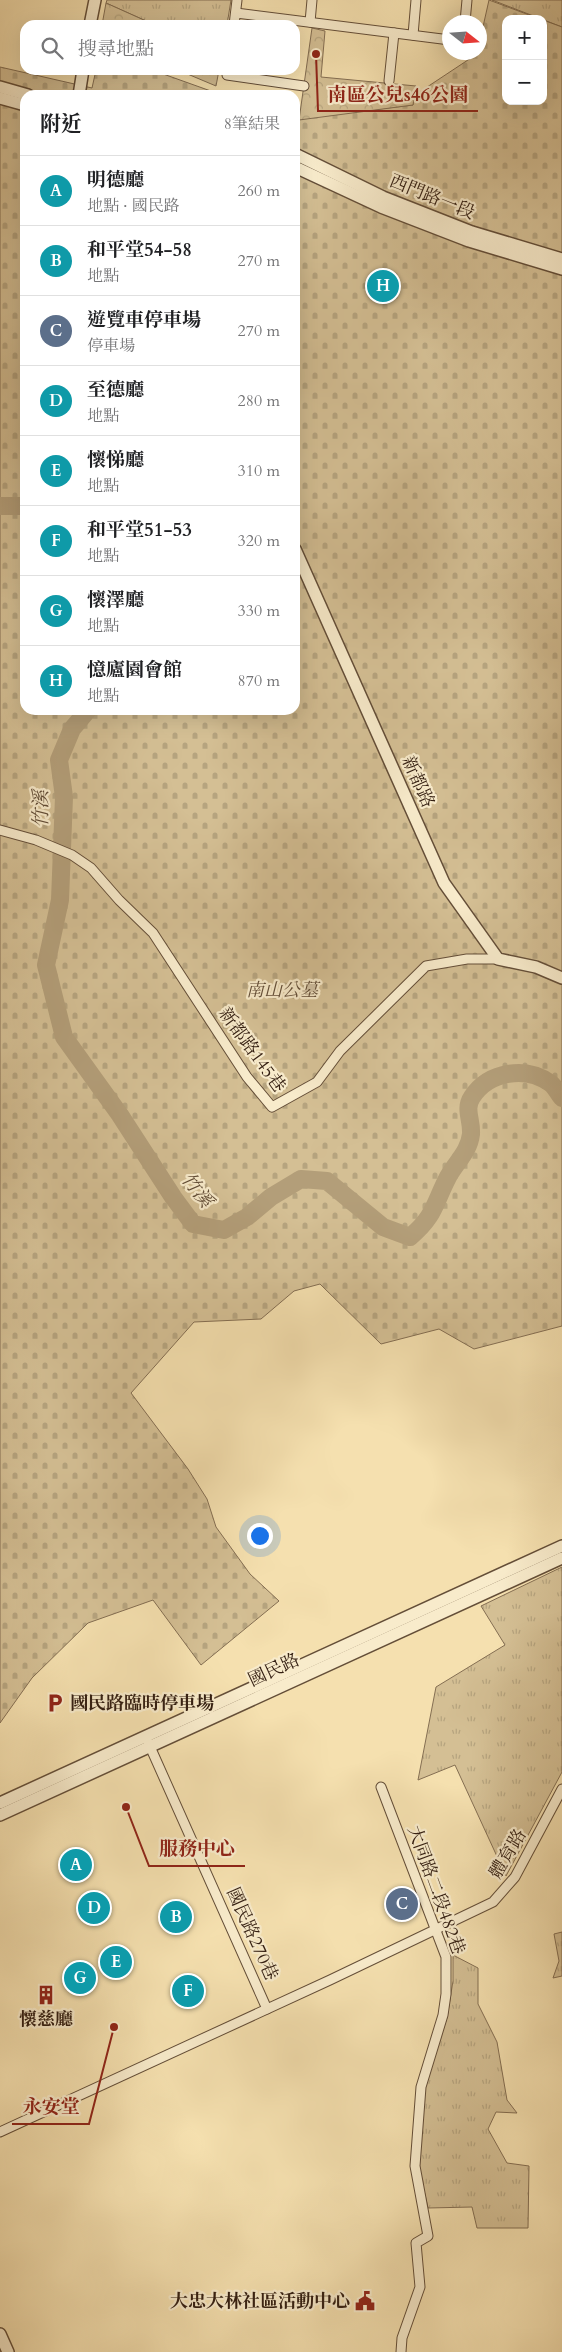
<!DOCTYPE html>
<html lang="zh-TW">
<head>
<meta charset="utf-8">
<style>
  body { margin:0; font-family:Cardo,"Noto Serif TC",serif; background:#f6f6f6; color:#202124 }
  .controls { position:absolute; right:15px; top:15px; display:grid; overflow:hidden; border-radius:10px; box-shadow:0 5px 20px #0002 }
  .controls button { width:45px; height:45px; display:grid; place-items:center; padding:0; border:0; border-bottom:1px solid #e0e0e0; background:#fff; color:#202124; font:25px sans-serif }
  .compass { position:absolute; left:442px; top:15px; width:45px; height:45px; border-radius:50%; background:#fff; box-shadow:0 5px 20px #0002; rotate:107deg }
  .you { position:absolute; left:259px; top:1535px; width:18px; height:18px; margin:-12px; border:4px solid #fff; border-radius:50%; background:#1a73e8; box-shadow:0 0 0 8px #1a73e833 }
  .badge { display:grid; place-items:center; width:32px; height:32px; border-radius:50%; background:#d93025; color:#fff; font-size:16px; font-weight:700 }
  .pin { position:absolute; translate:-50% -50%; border:2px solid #fff; box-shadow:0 1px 5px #0006 }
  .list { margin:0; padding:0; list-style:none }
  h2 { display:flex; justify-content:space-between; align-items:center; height:65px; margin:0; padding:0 20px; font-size:21px }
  h2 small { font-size:16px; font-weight:400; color:#757577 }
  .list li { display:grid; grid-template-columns:32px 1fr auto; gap:15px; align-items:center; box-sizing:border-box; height:70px; padding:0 20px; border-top:1px solid #e0e0e0 }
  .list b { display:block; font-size:19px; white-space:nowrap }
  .list p { margin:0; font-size:16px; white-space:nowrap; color:#757577 }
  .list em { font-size:16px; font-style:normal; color:#757577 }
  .icon { flex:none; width:28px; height:28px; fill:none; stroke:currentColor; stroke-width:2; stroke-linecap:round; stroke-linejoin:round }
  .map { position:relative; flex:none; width:562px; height:2352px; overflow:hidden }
  .search { position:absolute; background:#fff; box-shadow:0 5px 20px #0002; left:20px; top:20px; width:280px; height:55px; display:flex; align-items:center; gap:12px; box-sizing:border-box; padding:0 18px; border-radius:15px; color:#757577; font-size:19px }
  .panel { position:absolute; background:#fff; box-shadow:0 5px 20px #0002; left:20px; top:90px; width:280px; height:625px; border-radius:15px }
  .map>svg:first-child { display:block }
  .grass { fill:url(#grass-tufts); stroke:#846e52 }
  .cemetery { fill:url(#cemetery-stones); stroke:#846e52 }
  .park { fill:url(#park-crowns); stroke:#846e52 }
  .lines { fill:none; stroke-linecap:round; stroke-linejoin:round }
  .river { stroke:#b39e79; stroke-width:18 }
  .minor-casing { stroke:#644e38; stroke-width:11 }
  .tertiary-casing { stroke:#644e38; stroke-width:14 }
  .minor { stroke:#f8ebcb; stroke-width:9 }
  .tertiary { stroke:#f8ebcb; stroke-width:11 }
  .labels { text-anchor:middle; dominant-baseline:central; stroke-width:4.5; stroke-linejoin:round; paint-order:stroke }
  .street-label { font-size:18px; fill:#331e11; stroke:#f8ebcb }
  .park-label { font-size:18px; font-style:italic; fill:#634e38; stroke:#f8ebcb }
  .poi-label { font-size:18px; font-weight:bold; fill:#331e11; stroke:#f8ebcb; text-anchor:start }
  .water-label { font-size:19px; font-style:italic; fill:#604b35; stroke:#f8ebcb }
  .leader { fill:none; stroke:#8f2418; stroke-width:2 }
  .callout-dot { fill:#8f2418; stroke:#f8ebcb; stroke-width:2 }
  .callout-label { font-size:19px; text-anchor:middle; font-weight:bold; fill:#8f2418; stroke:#f8ebcb; stroke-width:4.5; stroke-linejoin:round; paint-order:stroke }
</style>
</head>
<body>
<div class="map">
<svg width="562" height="2352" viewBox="0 0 562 2352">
  <defs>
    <pattern id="grass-tufts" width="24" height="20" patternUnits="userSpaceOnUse" patternTransform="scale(1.25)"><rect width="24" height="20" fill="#d4bf94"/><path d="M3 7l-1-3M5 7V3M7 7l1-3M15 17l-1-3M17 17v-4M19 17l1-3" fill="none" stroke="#b6a47f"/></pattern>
    <pattern id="cemetery-stones" width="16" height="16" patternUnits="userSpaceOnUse" patternTransform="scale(1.25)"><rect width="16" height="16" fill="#d4bf94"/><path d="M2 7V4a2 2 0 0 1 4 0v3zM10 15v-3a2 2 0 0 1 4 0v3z" fill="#b6a47f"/></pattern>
    <pattern id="park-crowns" width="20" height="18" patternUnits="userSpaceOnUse" patternTransform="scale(1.25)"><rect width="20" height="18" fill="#d4bf94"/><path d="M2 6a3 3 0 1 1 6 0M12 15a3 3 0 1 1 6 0" fill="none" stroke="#b6a47f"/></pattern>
  </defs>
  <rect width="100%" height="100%" fill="#f5e0af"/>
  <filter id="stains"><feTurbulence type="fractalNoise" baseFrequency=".004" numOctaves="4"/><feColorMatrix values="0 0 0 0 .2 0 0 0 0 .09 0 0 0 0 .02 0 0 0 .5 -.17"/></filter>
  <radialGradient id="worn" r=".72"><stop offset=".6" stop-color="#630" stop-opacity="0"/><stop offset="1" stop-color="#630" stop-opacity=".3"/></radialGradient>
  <g class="grass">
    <path d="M107,0H231L227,25H155L106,3Z"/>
    <path d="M492,0H562V27Z"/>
    <path d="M562,1567V1772L506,1876L455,1765L418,1780L436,1687L505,1645L481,1606Z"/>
    <path d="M562,1932V1976L553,1978L559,1961L554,1934Z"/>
    <path d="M453,1955L478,1968V2004L497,2042L507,2100L517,2113L496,2112L488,2129L507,2163L529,2166L528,2228H477L472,2207L428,2208L418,2164L423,2088L447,2018L453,1981Z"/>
  </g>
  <path class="cemetery" d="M489,0L540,19H506V101H543V20L562,27V1326L474,1349L439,1329L381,1344L320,1284L294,1291L261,1319L194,1322L131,1393L188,1469L207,1499L216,1527L250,1574L279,1601L201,1665L153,1600L88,1623L32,1678L0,1723V67L92,88L96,70H152L222,95H25V710H295V119L413,105L415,95L480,52V40Z"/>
  <g class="park">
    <path d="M106,3L155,25H102Z"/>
    <path d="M312,28L325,31L321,77L416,86L413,105L299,120Z"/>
    <path d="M178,70H219L216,86Z"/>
  </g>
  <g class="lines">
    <g class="river">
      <path d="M0,506H25"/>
      <path d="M88,710L72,729L59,760L64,797L60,900L46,965L64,1037L120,1115L173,1197L193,1224L224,1230L247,1217L271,1197L301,1179L327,1181L383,1227L410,1237C435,1216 434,1204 448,1177C456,1162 469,1152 471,1134C472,1120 464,1109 472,1097C489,1071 526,1066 550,1083C555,1086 558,1093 562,1098"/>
    </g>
    <defs>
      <g id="minor">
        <path d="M236,13L450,40"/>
        <path d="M310,22L312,0"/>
        <path d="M465,22L467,0"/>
        <path d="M234,25L237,0"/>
        <path d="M413,35L416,0"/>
        <path d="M227,75L304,86"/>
        <path d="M389,81L394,33"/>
        <path d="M0,830L36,840L72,855L91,868L119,900L153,933L247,1077L272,1107L317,1082L340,1051L426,966L467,959H498"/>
        <path d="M148,1742L267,2009"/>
        <path d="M381,1787L446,1957V1994L443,2015L421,2087L415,2166L428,2236L416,2243L420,2287L402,2338L401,2352"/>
        <path d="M0,2132L330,1980L493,1902L515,1877L562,1789"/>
      </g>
      <g id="tertiary">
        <path d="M90,25L95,0"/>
        <path d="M0,87L28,95"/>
        <path d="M79,95L83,70"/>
        <path d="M0,98L25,105"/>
        <path d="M295,154L383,197L472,232L562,259"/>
        <path d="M295,167L381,207L469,241L562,269"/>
        <path d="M295,549L444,883L498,959L536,967L562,978"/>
        <path d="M0,1803L562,1546"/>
        <path d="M0,1815L562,1558"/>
        <path d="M0,2334L8,2352"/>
      </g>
    </defs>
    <use href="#minor" class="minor-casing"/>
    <use href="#tertiary" class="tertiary-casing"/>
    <use href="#minor" class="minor"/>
    <use href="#tertiary" class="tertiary"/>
  </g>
  <defs>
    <symbol id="parking-bare" viewBox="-9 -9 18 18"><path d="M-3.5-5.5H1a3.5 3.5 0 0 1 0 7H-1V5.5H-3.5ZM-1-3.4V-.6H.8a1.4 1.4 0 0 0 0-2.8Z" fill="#8f2418" stroke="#f8ebcb" stroke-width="2.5" paint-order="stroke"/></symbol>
    <symbol id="building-bare" viewBox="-9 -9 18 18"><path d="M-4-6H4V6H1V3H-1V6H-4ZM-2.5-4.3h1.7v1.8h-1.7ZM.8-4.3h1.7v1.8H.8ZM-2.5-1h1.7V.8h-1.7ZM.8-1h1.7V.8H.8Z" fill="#8f2418" stroke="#f8ebcb" stroke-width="2.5" paint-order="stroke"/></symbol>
    <symbol id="civic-bare" viewBox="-9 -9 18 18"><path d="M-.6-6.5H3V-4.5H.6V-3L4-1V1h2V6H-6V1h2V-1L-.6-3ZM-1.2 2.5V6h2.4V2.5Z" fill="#8f2418" stroke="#f8ebcb" stroke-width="2.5" paint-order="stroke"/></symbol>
  </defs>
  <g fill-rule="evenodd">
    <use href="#parking-bare" x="41" y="1689" width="28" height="28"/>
    <use href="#building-bare" x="32" y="1981" width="28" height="28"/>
    <use href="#civic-bare" x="351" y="2287" width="28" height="28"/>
  </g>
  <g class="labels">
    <g class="street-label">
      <text transform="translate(432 197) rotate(22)">西門路一段</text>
      <text transform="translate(418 782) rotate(66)">新都路</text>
      <text transform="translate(252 1050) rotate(54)">新都路145巷</text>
      <text transform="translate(274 1670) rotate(-25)">國民路</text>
      <text transform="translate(508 1854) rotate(-59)">體育路</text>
      <text transform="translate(436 1890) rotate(70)">大同路二段482巷</text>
      <text transform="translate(252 1934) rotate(66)">國民路270巷</text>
    </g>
    <g class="park-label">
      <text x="282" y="990">南山公墓</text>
    </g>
    <g class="poi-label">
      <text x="70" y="1703">國民路臨時停車場</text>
      <text x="46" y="2019" text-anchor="middle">懷慈廳</text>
      <text x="350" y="2301" text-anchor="end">大忠大林社區活動中心</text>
    </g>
    <g class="water-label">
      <text transform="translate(41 809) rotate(-90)">竹溪</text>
      <text transform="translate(197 1190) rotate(52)">竹溪</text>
    </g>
  </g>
  <path class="leader" d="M316 54L318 111H478M126 1807L149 1866H245M114 2027L89 2124H12"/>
  <g class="callout-dot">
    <circle cx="316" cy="54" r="5"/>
    <circle cx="126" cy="1807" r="5"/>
    <circle cx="114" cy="2027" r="5"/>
  </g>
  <g class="callout-label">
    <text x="398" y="101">南區公兒s46公園</text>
    <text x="197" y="1855">服務中心</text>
    <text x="51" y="2113">永安堂</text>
  </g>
  <rect width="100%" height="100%" filter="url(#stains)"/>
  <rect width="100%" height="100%" fill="url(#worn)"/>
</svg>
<div class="controls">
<button>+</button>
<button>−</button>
</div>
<svg class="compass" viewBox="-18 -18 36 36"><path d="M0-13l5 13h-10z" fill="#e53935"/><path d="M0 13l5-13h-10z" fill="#757577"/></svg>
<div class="you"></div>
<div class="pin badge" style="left:76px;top:1865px;background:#0f9aa8">A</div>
<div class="pin badge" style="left:176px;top:1917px;background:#0f9aa8">B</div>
<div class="pin badge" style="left:402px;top:1904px;background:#5c6f8a">C</div>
<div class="pin badge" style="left:94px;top:1908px;background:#0f9aa8">D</div>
<div class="pin badge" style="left:116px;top:1962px;background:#0f9aa8">E</div>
<div class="pin badge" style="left:188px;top:1991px;background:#0f9aa8">F</div>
<div class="pin badge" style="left:80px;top:1978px;background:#0f9aa8">G</div>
<div class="pin badge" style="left:383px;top:286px;background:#0f9aa8">H</div>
<div class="search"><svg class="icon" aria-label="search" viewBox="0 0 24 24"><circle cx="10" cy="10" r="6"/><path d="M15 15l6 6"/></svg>搜尋地點</div>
<section class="panel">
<h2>附近<small>8筆結果</small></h2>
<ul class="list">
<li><span class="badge" style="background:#0f9aa8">A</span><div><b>明德廳</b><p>地點 · 國民路</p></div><em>260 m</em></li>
<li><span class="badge" style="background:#0f9aa8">B</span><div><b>和平堂54-58</b><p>地點</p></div><em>270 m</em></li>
<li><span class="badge" style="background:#5c6f8a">C</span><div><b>遊覽車停車場</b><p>停車場</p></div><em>270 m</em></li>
<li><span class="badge" style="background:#0f9aa8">D</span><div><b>至德廳</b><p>地點</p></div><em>280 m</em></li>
<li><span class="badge" style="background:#0f9aa8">E</span><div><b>懷悌廳</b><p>地點</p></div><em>310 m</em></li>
<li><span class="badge" style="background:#0f9aa8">F</span><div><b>和平堂51-53</b><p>地點</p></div><em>320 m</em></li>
<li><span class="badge" style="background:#0f9aa8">G</span><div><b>懷澤廳</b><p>地點</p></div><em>330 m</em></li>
<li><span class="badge" style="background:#0f9aa8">H</span><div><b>憶廬園會館</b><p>地點</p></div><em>870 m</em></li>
</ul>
</section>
</div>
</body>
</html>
